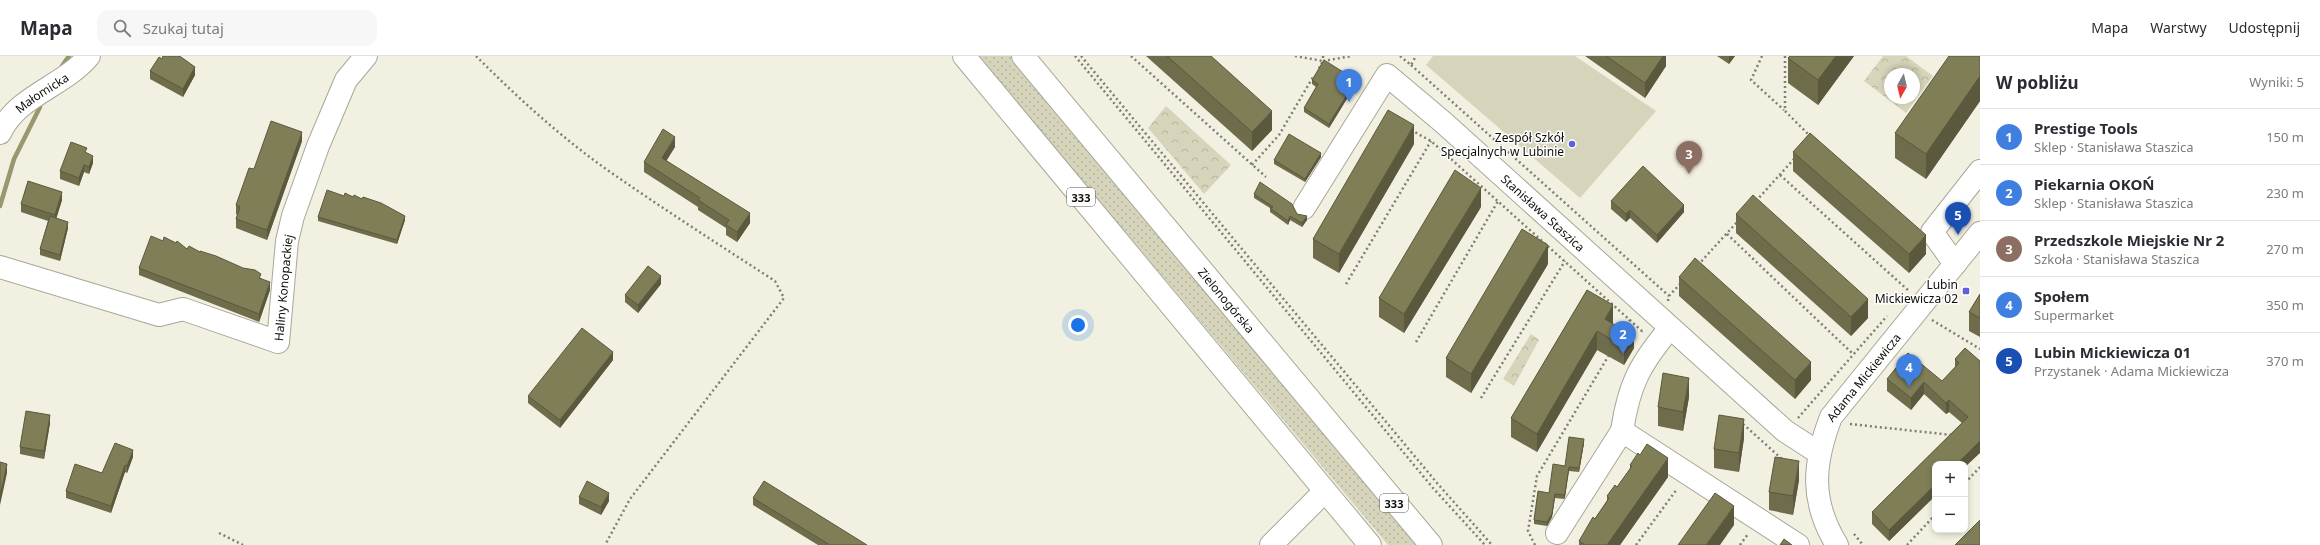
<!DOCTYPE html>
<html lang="pl">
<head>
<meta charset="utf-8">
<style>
  body { margin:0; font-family:"Noto Sans",sans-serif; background:#f7f7f7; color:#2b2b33 }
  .controls { position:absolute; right:12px; bottom:12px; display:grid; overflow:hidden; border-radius:8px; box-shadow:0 2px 6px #0003 }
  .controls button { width:36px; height:36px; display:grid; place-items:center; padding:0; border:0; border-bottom:1px solid #e1e1e2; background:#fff; color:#2b2b33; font:20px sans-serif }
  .compass { position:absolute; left:1884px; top:12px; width:36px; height:36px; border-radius:50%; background:#fff; box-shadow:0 2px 6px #0003; rotate:188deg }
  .you { position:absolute; left:1078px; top:269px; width:14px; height:14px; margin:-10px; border:3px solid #fff; border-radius:50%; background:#1a73e8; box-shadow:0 0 0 6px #1a73e833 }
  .badge { display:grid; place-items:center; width:26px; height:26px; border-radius:50%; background:#2563eb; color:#fff; font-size:13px; font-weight:700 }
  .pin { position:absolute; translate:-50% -33px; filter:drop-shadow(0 1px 2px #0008) }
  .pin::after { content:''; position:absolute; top:21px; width:14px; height:12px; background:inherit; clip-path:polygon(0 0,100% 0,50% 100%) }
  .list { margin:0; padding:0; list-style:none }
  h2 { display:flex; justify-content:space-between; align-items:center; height:52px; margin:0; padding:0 16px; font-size:17px }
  h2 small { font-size:13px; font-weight:400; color:#7c7c81 }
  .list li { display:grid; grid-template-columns:26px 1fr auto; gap:12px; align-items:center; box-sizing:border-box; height:56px; padding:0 16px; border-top:1px solid #e1e1e2 }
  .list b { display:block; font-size:15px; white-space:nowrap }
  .list p { margin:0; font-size:13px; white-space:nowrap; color:#7c7c81 }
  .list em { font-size:13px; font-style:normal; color:#7c7c81 }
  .icon { flex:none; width:22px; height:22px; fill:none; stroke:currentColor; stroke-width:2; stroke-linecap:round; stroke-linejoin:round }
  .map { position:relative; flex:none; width:1980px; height:489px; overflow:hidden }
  header { display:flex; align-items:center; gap:24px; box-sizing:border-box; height:56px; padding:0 20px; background:#fff; border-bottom:1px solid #e1e1e2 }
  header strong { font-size:19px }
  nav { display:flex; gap:22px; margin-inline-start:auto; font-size:14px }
  .search { width:280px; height:36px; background:#f7f7f7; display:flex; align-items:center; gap:10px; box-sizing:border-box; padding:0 14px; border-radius:12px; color:#7c7c81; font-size:15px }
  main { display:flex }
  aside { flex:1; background:#fff }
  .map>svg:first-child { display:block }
  .grass { fill:url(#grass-dots) }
  .park { fill:url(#park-crowns); fill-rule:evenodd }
  .pitch { fill:#d6d4ba }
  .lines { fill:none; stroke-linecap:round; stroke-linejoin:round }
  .stream { stroke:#99976f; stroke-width:4.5 }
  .minor-casing { stroke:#a8a798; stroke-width:24 }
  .major-casing { stroke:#a8a798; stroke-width:24 }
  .path { stroke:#7f7e74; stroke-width:2.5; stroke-dasharray:2 3; stroke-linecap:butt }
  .minor { stroke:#fff; stroke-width:22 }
  .major { stroke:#fff; stroke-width:22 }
  .wall { fill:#6e6c4b }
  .shaded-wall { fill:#5a583d }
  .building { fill:#807e57; stroke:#5a583d }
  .poi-dot { fill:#6061da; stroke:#fff; stroke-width:1.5 }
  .labels { text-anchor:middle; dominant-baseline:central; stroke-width:3; stroke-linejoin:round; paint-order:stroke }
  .shield { fill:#fff; stroke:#565652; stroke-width:1 }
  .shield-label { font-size:11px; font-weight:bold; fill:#0d0d08 }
  .street-label { font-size:12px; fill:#0d0d08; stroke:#fff }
  .poi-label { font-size:12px; fill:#0d0d08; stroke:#fff; text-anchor:end }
</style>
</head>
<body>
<header>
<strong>Mapa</strong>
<div class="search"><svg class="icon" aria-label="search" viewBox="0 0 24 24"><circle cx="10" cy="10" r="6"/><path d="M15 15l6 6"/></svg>Szukaj tutaj</div>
<nav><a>Mapa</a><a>Warstwy</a><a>Udostępnij</a></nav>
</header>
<main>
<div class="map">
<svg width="1980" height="489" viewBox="0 0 1980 489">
  <defs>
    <pattern id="grass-dots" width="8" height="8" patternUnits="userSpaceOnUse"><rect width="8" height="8" fill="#d6d4ba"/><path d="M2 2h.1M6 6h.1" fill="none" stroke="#b6b59e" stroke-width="1.8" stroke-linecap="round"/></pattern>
    <pattern id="park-crowns" width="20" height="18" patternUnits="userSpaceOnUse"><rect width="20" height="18" fill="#d6d4ba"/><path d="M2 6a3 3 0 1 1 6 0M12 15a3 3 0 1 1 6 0" fill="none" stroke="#b6b59e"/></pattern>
  </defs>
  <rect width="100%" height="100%" fill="#f2f1e1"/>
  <path class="grass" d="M978,0H1019L1421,489H1388Z"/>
  <g class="park">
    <path d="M1883,0H1906L1933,20L1906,57L1864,25ZM1890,18H1914V42H1890Z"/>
    <path d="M1166,50L1231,109L1204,138L1148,72Z"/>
    <path d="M1531,278L1539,284L1514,330L1503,323Z"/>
  </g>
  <path class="pitch" d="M1433,0H1575L1656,55L1580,142L1426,9Z"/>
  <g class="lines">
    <g class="stream">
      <path d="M62,10L69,0"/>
      <path d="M0,150L14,103L40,51"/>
    </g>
    <defs>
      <g id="minor">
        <path id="s1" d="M0,77C18,39 63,31 89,0"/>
        <path id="s2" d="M1304,152L1387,19L1444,67L1785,375L1819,397"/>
        <path d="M1955,208L1932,176L1980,115"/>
        <path id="s3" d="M0,211L159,259L183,253L278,286L287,185L293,160L318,90L346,24L366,0"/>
        <path d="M1622,375C1629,328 1640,308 1670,272"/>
        <path d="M1557,477L1622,375L1798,489"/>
        <path d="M1271,489L1325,435"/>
        <path id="s4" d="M1837,489C1810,445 1813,408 1831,361L1980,177"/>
      </g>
      <g id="major">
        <path d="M964,0L1370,489"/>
        <path id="s5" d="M1023,0L1431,489"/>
      </g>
    </defs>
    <use href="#minor" class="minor-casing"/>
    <use href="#major" class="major-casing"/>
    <g class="path">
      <path d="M476,0C519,43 565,85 616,120C668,156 721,190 775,225L784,242L630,443L605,489"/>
      <path d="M1075,0L1433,432L1485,489"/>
      <path d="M1081,0L1437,427L1492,489"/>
      <path d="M1131,0L1266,121"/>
      <path d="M1295,0L1323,5L1319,12"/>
      <path d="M1323,0V5L1352,0"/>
      <path d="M1400,0L1411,9L1416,0"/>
      <path d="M1762,0L1751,24L1784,54"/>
      <path d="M1785,0V55L1810,80"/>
      <path d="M1411,9L1669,240"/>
      <path d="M1411,74L1431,85L1642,275L1644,273"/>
      <path d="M1252,109L1279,79L1313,21"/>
      <path d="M1780,119L1909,235"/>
      <path d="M1756,145L1794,103"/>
      <path d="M1727,178L1852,297"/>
      <path d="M1698,209L1738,165"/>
      <path d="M1346,228L1431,85"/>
      <path d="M1668,245L1669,240L1681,227"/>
      <path d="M1932,264L1980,293"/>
      <path d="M1624,274L1630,264"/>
      <path d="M1416,286L1498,145"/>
      <path d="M1481,342L1565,205"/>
      <path d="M1798,362L1887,260"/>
      <path d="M1743,368L1782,403"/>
      <path d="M1850,368L1952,379"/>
      <path d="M1965,427L1980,411"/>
      <path d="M219,477L243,489"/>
      <path d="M1854,478L1863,489"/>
      <path d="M1535,489L1528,475L1537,420L1609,299"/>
      <path d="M1636,489L1677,433"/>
      <path d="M1740,489L1748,478"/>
      <path d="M1907,489L1935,459"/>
    </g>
    <use href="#minor" class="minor"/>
    <use href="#major" class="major"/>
  </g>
  <g class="wall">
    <path d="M1146,0H1211L1272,74L1252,95Z"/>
    <path d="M1585,0H1666V10L1645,42Z"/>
    <path d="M1717,0H1735L1729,8Z"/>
    <path d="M1854,0L1818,49L1788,27V2Z"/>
    <path d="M1980,0V45L1926,123L1895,102V77Z"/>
    <path d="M162,3L195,19L183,41L150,23V15Z"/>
    <path d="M1312,24L1356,28L1329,72L1304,56V52L1316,31L1312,28Z"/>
    <path d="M302,85L267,184L236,172V163L237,159L236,158V149L254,113Z"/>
    <path d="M1414,88L1339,217L1313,202V183Z"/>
    <path d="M675,91L666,104L750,167L737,186L726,179V172L698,154V151L644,116V106Z"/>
    <path d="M1793,96L1926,198L1909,217L1793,115Z"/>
    <path d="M87,97L93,107L89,118L84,116L79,130L60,123V115Z"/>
    <path d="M1321,101L1305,126L1274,108V104Z"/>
    <path d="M1254,138L1297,158L1307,164L1302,171L1290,164L1288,169L1270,156V152L1254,142Z"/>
    <path d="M62,144L56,162L68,172L60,205L40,199V193L48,165L21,156V148Z"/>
    <path d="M1611,145L1684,156L1657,187L1630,162L1626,166L1611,153Z"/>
    <path d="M1481,151L1404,277L1379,261V242Z"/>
    <path d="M1736,158L1868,262L1851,280L1736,177Z"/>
    <path d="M318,161L405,164L397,188L318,165Z"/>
    <path d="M163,185L187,193L200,196L261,222L270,234L259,266L139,219V212Z"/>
    <path d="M1548,208L1471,337L1446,321V302Z"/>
    <path d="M1679,221L1811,324L1795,343L1679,240Z"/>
    <path d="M661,228L638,257L625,246V239Z"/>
    <path d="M1587,234L1613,267V268L1634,292L1624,309L1597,294L1537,396L1511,381V362Z"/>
    <path d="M1980,238V281L1969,275V256Z"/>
    <path d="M1965,292L1980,397L1935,408V440L1889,485L1872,468V456L1962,367L1949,356L1946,358L1924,338L1911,354L1887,335V323L1942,325L1955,312V303Z"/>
    <path d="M613,304L560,372L528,347V340Z"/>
    <path d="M1689,341L1683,375L1658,370V351Z"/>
    <path d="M50,367L44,403L20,398V391Z"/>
    <path d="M1744,382L1739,416L1714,412V393Z"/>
    <path d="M1584,387L1579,416L1569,415L1565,441L1564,443L1555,442L1552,461L1547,470L1534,468V464L1565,410Z"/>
    <path d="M133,401L127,417L125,416L111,457L66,442V435Z"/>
    <path d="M1630,409L1668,421L1620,489H1579V485L1607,445V440L1617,431L1630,413Z"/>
    <path d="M1799,424L1793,459L1769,454V436Z"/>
    <path d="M579,441L609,445L601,459L579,448Z"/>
    <path d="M753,442L867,489H818L753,449Z"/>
  </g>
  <g class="shaded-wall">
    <path d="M1663,0H1666V10L1645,42V27Z"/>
    <path d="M1729,0H1735L1729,8Z"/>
    <path d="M1836,0H1854L1818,49V24Z"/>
    <path d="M195,11V19L183,41V33Z"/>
    <path d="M1980,20V45L1926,123V98Z"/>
    <path d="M1356,24V28L1329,72V68Z"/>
    <path d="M1272,55V74L1252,95V76Z"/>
    <path d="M1414,69V88L1339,217V198Z"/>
    <path d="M302,76V85L267,184V174Z"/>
    <path d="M675,81V91L662,112V102Z"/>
    <path d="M1321,97V101L1305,126V123Z"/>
    <path d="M93,100V107L89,118V111Z"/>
    <path d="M84,109V116L79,130V122Z"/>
    <path d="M1481,132V151L1404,277V258Z"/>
    <path d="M62,136V144L55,167V159Z"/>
    <path d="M1684,149V156L1657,187V179Z"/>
    <path d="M1630,154V162L1626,166V158Z"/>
    <path d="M750,157V167L737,186V176Z"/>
    <path d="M405,160V164L397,188V184Z"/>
    <path d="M1290,160V164L1288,169V165Z"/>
    <path d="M1307,160V164L1302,171V167Z"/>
    <path d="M68,166V172L60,205V199Z"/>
    <path d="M1926,179V198L1909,217V198Z"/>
    <path d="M1548,189V208L1471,337V318Z"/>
    <path d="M661,220V228L638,257V249Z"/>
    <path d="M270,226V234L259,266V258Z"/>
    <path d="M1868,243V262L1851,280V261Z"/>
    <path d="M1613,249V267L1605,280V263Z"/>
    <path d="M1634,274V292L1624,309V291Z"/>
    <path d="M1597,275V294L1537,396V378Z"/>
    <path d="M613,296V304L560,372V364Z"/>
    <path d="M1811,306V324L1795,343V324Z"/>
    <path d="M1689,322V341L1683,375V356Z"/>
    <path d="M1924,326V338L1911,354V342Z"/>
    <path d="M1949,344V356L1946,358V347Z"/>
    <path d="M50,359V367L44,403V395Z"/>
    <path d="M1744,363V382L1739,416V397Z"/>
    <path d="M1584,383V387L1579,416V412Z"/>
    <path d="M1980,385V397L1965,411V408H1957Z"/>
    <path d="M133,394V401L127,417V410Z"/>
    <path d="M1668,402V421L1620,489H1607Z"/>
    <path d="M1799,405V424L1793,459V440Z"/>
    <path d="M7,408V417L0,449V440Z"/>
    <path d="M125,409V416L111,457V450Z"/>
    <path d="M1569,411L1565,441L1564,443V439Z"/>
    <path d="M1935,429V440L1889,485V474Z"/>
    <path d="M609,437V445L601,459V451Z"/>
    <path d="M1555,438L1552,461L1547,470V466Z"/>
    <path d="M1734,450V469L1720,489H1706Z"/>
  </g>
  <g class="building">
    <path d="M163,0H178L181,1L195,11L183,33L150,15L159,1L162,3Z"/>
    <path d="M1167,0H1211L1272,55L1252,76Z"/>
    <path d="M1606,0H1663L1645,27Z"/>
    <path d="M1790,0H1836L1818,24L1788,2Z"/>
    <path d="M1949,0H1980V20L1926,98L1895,77Z"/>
    <path d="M1324,4L1356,24L1329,68L1304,52L1318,28L1312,24Z"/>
    <path d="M1388,54L1414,69L1339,198L1313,183Z"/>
    <path d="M271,65L302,76L267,174L236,163L240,151L236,149L249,112L254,113Z"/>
    <path d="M663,73L675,81L662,102L750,157L737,176L726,169L729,164L698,144L700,142L644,106Z"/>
    <path d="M1810,77L1926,179L1909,198L1793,96Z"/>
    <path d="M1289,78L1321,97L1305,123L1274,104Z"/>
    <path d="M71,86L87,92L85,96L93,100L89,111L84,109L79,122L60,115Z"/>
    <path d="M1643,110L1684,149L1657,179L1630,154L1626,158L1611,145Z"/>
    <path d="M1455,114L1481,132L1404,258L1379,242Z"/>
    <path d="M28,125L62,136L55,159L21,148Z"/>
    <path d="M1260,126L1292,148L1297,158L1307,160L1302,167L1290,160L1288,165L1270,152L1273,151L1254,138Z"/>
    <path d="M327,134L344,140L345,137L353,141L354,139L362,143L363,141L381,147L405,160L397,184L318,161Z"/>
    <path d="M1753,139L1868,243L1851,261L1736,158Z"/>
    <path d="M50,160L68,166L60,199L40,193Z"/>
    <path d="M1522,173L1548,189L1471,318L1446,302Z"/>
    <path d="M151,180L163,185L164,181L176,187L177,185L187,193L189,190L200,196V195L216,200L243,212L255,214L261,218L259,222L270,226L259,258L139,212Z"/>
    <path d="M1695,202L1811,306L1795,324L1679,221Z"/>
    <path d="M648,210L661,220L638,249L625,239Z"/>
    <path d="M1587,234L1613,249L1605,263L1618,271L1634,274L1624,291L1597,275L1537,378L1511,362Z"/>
    <path d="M1980,238V262L1969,256Z"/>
    <path d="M582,272L613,296L560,364L528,340Z"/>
    <path d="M1965,292L1980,305V385L1957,408H1935V429L1889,474L1872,456L1968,361L1949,344L1946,347L1924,326L1911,342L1887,323L1908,297L1942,325L1959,307L1955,303Z"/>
    <path d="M1663,317L1689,322L1683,356L1658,351Z"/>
    <path d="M26,355L50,359L44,395L20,391Z"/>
    <path d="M1719,359L1744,363L1739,397L1714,393Z"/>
    <path d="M1569,381L1584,383L1579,412L1569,411L1565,437L1564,439L1555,438L1552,458L1547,466L1534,464L1538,435L1549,437L1553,408L1565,410Z"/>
    <path d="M115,387L133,394L127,410L125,409L111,450L66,435L75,408L102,417Z"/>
    <path d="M1647,388L1668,402L1607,489H1585L1579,485L1593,461L1595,463L1609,442L1607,440L1615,429L1617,431L1632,410L1630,409L1638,397L1640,399Z"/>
    <path d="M1775,401L1799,405L1793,440L1769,436Z"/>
    <path d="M0,406L7,408L0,440Z"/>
    <path d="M587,425L609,437L601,451L579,441Z"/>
    <path d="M764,425L867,489H830L753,442Z"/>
    <path d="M1715,437L1734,450L1706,489H1678Z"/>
    <path d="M1980,464V489H1955Z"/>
    <path d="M1784,483L1792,489H1780Z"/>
  </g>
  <g class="poi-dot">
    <circle cx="1572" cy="88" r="4"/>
    <rect x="1962" y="231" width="8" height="8" rx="2"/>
  </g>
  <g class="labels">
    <g class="shield">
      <rect x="1067" y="132" width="28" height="18" rx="3"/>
      <rect x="1380" y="438" width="28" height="18" rx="3"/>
    </g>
    <g class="shield-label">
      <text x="1081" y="141">333</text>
      <text x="1394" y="447">333</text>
    </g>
    <g class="street-label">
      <text stroke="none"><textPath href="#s1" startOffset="59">Małomicka</textPath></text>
      <text stroke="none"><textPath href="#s2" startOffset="365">Stanisława Staszica</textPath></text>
      <text stroke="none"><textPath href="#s3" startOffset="346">Haliny Konopackiej</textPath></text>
      <text stroke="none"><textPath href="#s5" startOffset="318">Zielonogórska</textPath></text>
      <text stroke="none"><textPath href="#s4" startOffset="185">Adama Mickiewicza</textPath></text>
    </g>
    <g class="poi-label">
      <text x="1564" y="81">Zespół Szkół<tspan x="1564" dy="14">Specjalnych w Lubinie</tspan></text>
      <text x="1958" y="228">Lubin<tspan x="1958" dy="14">Mickiewicza 02</tspan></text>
    </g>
  </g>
</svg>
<div class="controls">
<button>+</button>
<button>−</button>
</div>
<svg class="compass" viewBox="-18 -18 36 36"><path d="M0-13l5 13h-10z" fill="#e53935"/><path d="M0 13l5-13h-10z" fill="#7c7c81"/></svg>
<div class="you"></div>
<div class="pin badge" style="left:1349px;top:46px;background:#3f7fe0">1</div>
<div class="pin badge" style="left:1623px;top:298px;background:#3f7fe0">2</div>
<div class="pin badge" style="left:1689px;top:118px;background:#8d6e63">3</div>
<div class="pin badge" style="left:1909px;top:331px;background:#3f7fe0">4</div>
<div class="pin badge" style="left:1958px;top:179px;background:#1a4fb4">5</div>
</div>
<aside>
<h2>W pobliżu<small>Wyniki: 5</small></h2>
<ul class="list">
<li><span class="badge" style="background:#3f7fe0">1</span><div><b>Prestige Tools</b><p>Sklep · Stanisława Staszica</p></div><em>150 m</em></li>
<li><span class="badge" style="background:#3f7fe0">2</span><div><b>Piekarnia OKOŃ</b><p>Sklep · Stanisława Staszica</p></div><em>230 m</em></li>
<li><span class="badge" style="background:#8d6e63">3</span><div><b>Przedszkole Miejskie Nr 2</b><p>Szkoła · Stanisława Staszica</p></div><em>270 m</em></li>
<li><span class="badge" style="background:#3f7fe0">4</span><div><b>Społem</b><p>Supermarket</p></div><em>350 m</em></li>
<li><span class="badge" style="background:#1a4fb4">5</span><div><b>Lubin Mickiewicza 01</b><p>Przystanek · Adama Mickiewicza</p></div><em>370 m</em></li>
</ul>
</aside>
</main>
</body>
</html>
